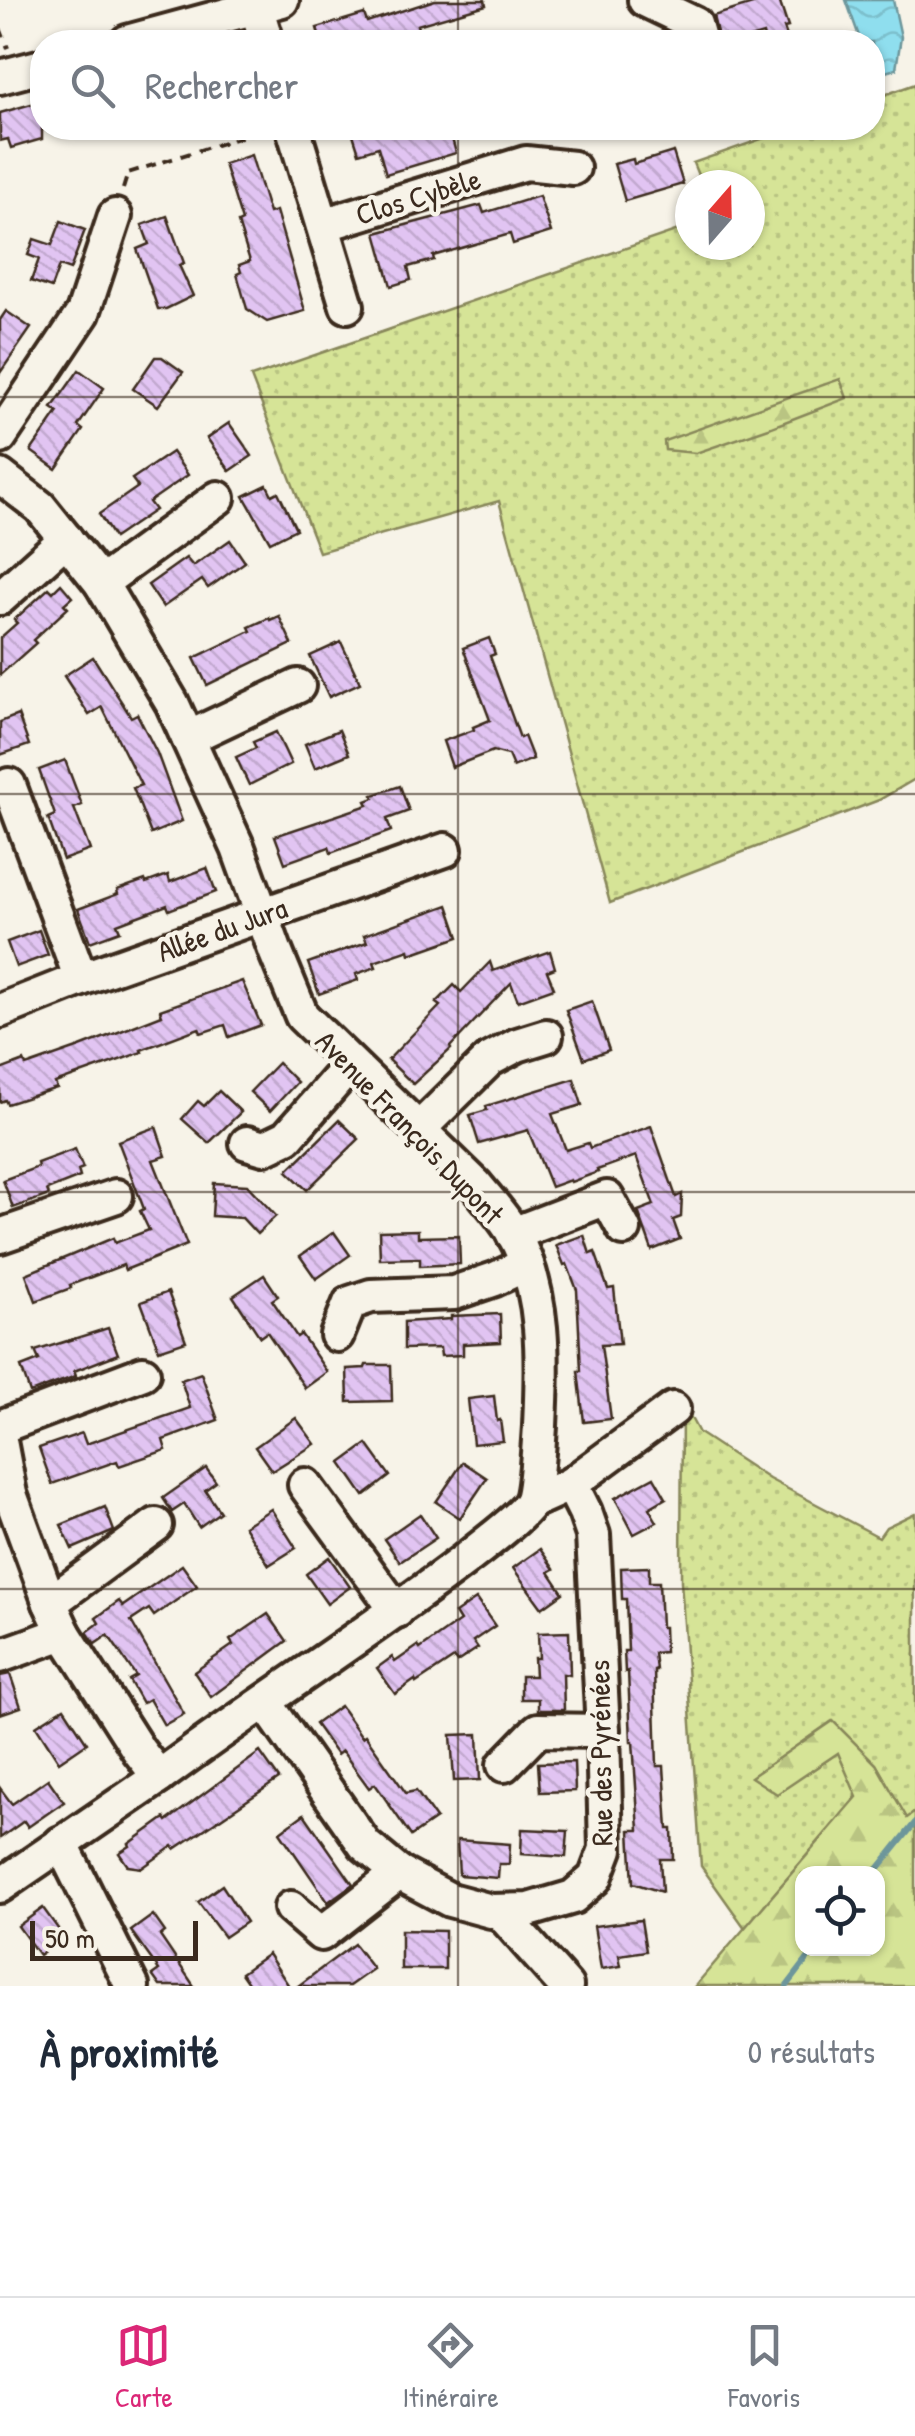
<!DOCTYPE html>
<html lang="fr">
<head>
<meta charset="utf-8">
<style>
  body { margin:0; font-family:"Patrick Hand",sans-serif; background:#f6f6f7; color:#1f2937 }
  .controls { position:absolute; right:30px; bottom:30px; display:grid; overflow:hidden; border-radius:20px; box-shadow:0 2px 8px #0004 }
  .controls button { width:90px; height:90px; display:grid; place-items:center; padding:0; border:0; border-bottom:2px solid #e0e1e3; background:#fff; color:#1f2937; font:50px sans-serif }
  .compass { position:absolute; left:675px; top:170px; width:90px; height:90px; border-radius:50%; background:#fff; box-shadow:0 2px 8px #0004; rotate:20deg }
  .scale { position:absolute; left:30px; bottom:25px; width:168px; box-sizing:border-box; padding-left:10px; border:5px solid #3b2a1e; border-top:0; font-size:28px; line-height:35px; white-space:nowrap; color:#3b2a1e; -webkit-text-stroke:8px #f7f3e8; paint-order:stroke }
  .list { margin:0; padding:0; list-style:none }
  h2 { display:flex; justify-content:space-between; align-items:center; height:130px; margin:0; padding:0 40px; font-size:42px }
  h2 small { font-size:32px; font-weight:400; color:#747a83 }
  .icon { flex:none; width:55px; height:55px; fill:none; stroke:currentColor; stroke-width:2; stroke-linecap:round; stroke-linejoin:round }
  .map { position:relative; flex:none; width:915px; height:1986px; overflow:hidden }
  .search { position:absolute; background:#fff; box-shadow:0 2px 8px #0004; left:30px; right:30px; top:30px; height:110px; display:flex; align-items:center; gap:25px; box-sizing:border-box; padding:0 35px; border-radius:40px; color:#747a83; font-size:38px }
  .sheet { height:310px; background:#fff }
  nav { display:flex; justify-content:space-around; align-items:center; box-sizing:border-box; height:140px; border-top:2px solid #e0e1e3; background:#fff; font-size:28px; color:#747a83 }
  nav a { display:grid; justify-items:center; gap:5px }
  nav .on { color:#db2777 }
  .map>svg:first-child { display:block }
  .grass { fill:url(#grass-dots); stroke:#88875a; stroke-width:2.5 }
  .forest { fill:url(#forest-firs); stroke:#88875a; stroke-width:2.5; fill-rule:evenodd }
  .water { fill:url(#water-waves); stroke:#6d969b; stroke-width:2.5 }
  .lines { fill:none; stroke-linecap:round; stroke-linejoin:round }
  .stream { stroke:#6d969b; stroke-width:6 }
  .building { fill:url(#building-back-hatch); stroke:#3b2a1e; stroke-width:2.5 }
  .minor-casing { stroke:#3b2a1e; stroke-width:40 }
  .path { stroke:#3b2a1e; stroke-width:4; stroke-dasharray:10 8; stroke-linecap:butt }
  .minor { stroke:#f7f3e8; stroke-width:32 }
  .grid { fill:none; stroke:#3b2a1e; stroke-width:2.5; stroke-opacity:0.55 }
  .labels { text-anchor:middle; dominant-baseline:central; stroke-width:9; stroke-linejoin:round; paint-order:stroke }
  .street-label { font-size:30px; fill:#3b2a1e; stroke:#f7f3e8 }
</style>
</head>
<body>
<div class="map">
<svg width="915" height="1986" viewBox="0 0 915 1986">
  <defs>
    <pattern id="grass-dots" width="8" height="8" patternUnits="userSpaceOnUse" patternTransform="scale(2.5)"><rect width="8" height="8" fill="#d6e497"/><path d="M2 2h.1M6 6h.1" fill="none" stroke="#b9c482" stroke-width="1.8" stroke-linecap="round"/></pattern>
    <pattern id="forest-firs" width="22" height="20" patternUnits="userSpaceOnUse" patternTransform="scale(2.5)"><rect width="22" height="20" fill="#d6e497"/><path d="M5 1l3.5 6h-7zM16 11l3.5 6h-7z" fill="#b9c482"/></pattern>
    <pattern id="water-waves" width="16" height="10" patternUnits="userSpaceOnUse" patternTransform="scale(2.5)"><rect width="16" height="10" fill="#8fdeee"/><path d="M0 5q4-4 8 0t8 0" fill="none" stroke="#7cbfcc"/></pattern>
    <pattern id="building-back-hatch" width="6" height="6" patternUnits="userSpaceOnUse" patternTransform="scale(2.5)"><rect width="6" height="6" fill="#e1c4f2"/><path d="M-1 5l2 2M0 0l6 6M5-1l2 2" fill="none" stroke="#c2a9cf"/></pattern>
  </defs>
  <rect width="100%" height="100%" fill="#f7f3e8"/>
  <filter id="ink" filterUnits="userSpaceOnUse"><feTurbulence type="fractalNoise" baseFrequency=".01" numOctaves="2"/><feDisplacementMap in="SourceGraphic" scale="20" xChannelSelector="R" yChannelSelector="G"/><feConvolveMatrix kernelMatrix="1 2 1 2 8 2 1 2 1" color-interpolation-filters="sRGB"/></filter>
  <g filter="url(#ink)">
    <g class="grass">
      <path d="M915,84V779L879,800L610,903L499,501L319,552L251,377L690,226V245H750V185H702L693,163L793,128H872L873,99Z"/>
      <path d="M682,1401L699,1433L769,1479L879,1537L886,1527L915,1513V1812L907,1819L876,1764L832,1721L752,1777L777,1793L839,1752L857,1796L745,1928L701,1866L681,1581Z"/>
    </g>
    <g class="forest">
      <path d="M840,379L847,398L769,428L696,453L665,450L664,441Z"/>
      <path d="M833,1721L876,1764L907,1818L915,1812V1986H695L857,1797L838,1753L777,1794L751,1777ZM802,1874H878V1948H802Z"/>
    </g>
    <path class="water" d="M846,0H893L901,37L896,69L878,74L873,66L872,42H861Z"/>
    <g class="lines">
      <g class="stream">
        <path d="M874,1874L915,1823"/>
        <path d="M787,1986L816,1948"/>
      </g>
    </g>
    <g class="building">
      <path d="M435,0H485L486,5L417,25L422,42H321L317,28L364,14L367,22Z"/>
      <path d="M752,0H779L788,27L784,28L789,42H765L763,34L736,42H719L713,16L753,4Z"/>
      <path d="M42,101V139L11,148L8,139L0,141V113Z"/>
      <path d="M351,128H388L391,135L415,128H449L456,153L386,174L378,147L359,153Z"/>
      <path d="M673,152L683,184L625,201L614,164L633,159L634,164Z"/>
      <path d="M251,155L269,213L276,211L305,311L267,322L247,309L237,274L241,272L239,265L250,261L238,223L242,221L224,164Z"/>
      <path d="M539,196L551,232L513,244L510,234L433,256L434,260L408,267L411,280L391,286L376,233L481,205L484,213Z"/>
      <path d="M167,216L184,263L179,265L193,296L166,309H158L137,249L149,244L142,225Z"/>
      <path d="M61,221L85,230L70,270L59,266L51,288L31,281L39,259L28,255L34,239L52,245Z"/>
      <path d="M6,311L31,328L0,373V320Z"/>
      <path d="M155,357H162L183,372L158,406L133,389Z"/>
      <path d="M79,370L104,388L78,426L83,430L56,469L31,451L58,412L52,408Z"/>
      <path d="M229,423L252,456L230,471L207,438Z"/>
      <path d="M172,452L188,475L149,502L155,510L114,538L99,514L138,487L132,479Z"/>
      <path d="M267,485L272,495L278,492L296,529L270,542L244,496Z"/>
      <path d="M230,540L245,562L208,588L202,580L163,607L148,585L186,558L193,566Z"/>
      <path d="M61,584L72,597L64,604L68,608L33,640L36,643L0,675V638L17,623L14,620L49,588L53,592Z"/>
      <path d="M279,616L292,644L207,685L194,658L251,631L249,627L269,618L270,620Z"/>
      <path d="M489,638L495,654L490,656L520,738L524,736L533,759L513,767L508,755L493,751L452,767L443,741L474,730L473,727L490,720L463,648Z"/>
      <path d="M341,642L360,683L329,697L310,656Z"/>
      <path d="M93,657L131,717L137,714L157,753L182,821L151,834L133,788L141,785L102,707L89,715L64,676Z"/>
      <path d="M18,715L29,745L0,755V722Z"/>
      <path d="M339,730L349,754L315,768L305,744Z"/>
      <path d="M276,732L291,764L249,785L236,757L256,748L253,742Z"/>
      <path d="M65,760L82,805L74,808L90,850L63,860L48,818L55,815L39,770Z"/>
      <path d="M400,786L409,811L387,819L391,831L331,853L329,847L285,863L275,836L368,805L366,801L374,798L373,795Z"/>
      <path d="M207,868L216,892L169,910L167,905L149,912L117,924L120,931L90,942L78,909L118,894L117,890L145,880L146,883L168,875L170,882Z"/>
      <path d="M448,905L459,937L410,954L409,950L374,962L376,967L356,974L358,980L319,994L308,963L367,942L364,935Z"/>
      <path d="M39,930L48,955L16,967L7,942Z"/>
      <path d="M550,951L555,968L547,971L554,988L518,1001L511,983L450,1047L451,1049L413,1084L388,1060L440,1006L436,1003L454,985L461,992L490,962L493,971Z"/>
      <path d="M242,981L261,1025L229,1037L225,1025L201,1033L199,1028L141,1050L142,1052L55,1083L57,1088L7,1104L5,1100L0,1102V1070L24,1061L26,1066L80,1047L162,1015L160,1010Z"/>
      <path d="M592,1001L609,1050L584,1059L566,1010Z"/>
      <path d="M278,1063L297,1082L270,1111L250,1092Z"/>
      <path d="M574,1079L582,1105L552,1114L566,1150L588,1143L590,1148L651,1126L676,1197L682,1194L681,1217L673,1220L680,1239L652,1250L638,1211L654,1205L636,1156L597,1170L598,1172L571,1182L570,1180L551,1187L528,1130L479,1144L470,1115L487,1110L486,1106Z"/>
      <path d="M219,1091L241,1112L209,1143L182,1119L198,1101L204,1106Z"/>
      <path d="M339,1120L359,1139L307,1190L287,1171Z"/>
      <path d="M156,1127L166,1156L153,1160L187,1245L125,1270L123,1265L70,1285L71,1288L36,1301L26,1274L113,1238L115,1243L149,1230L140,1211L144,1209L118,1141Z"/>
      <path d="M75,1149L83,1168L78,1170L80,1177L47,1190L49,1195L13,1208L3,1180L38,1167L37,1163Z"/>
      <path d="M214,1183L247,1185L276,1216L257,1234L242,1218L212,1216Z"/>
      <path d="M418,1230V1237L459,1236L460,1264L420,1266V1258L380,1259L379,1231Z"/>
      <path d="M334,1232L350,1255L316,1279L300,1256Z"/>
      <path d="M584,1235L590,1254L595,1252L608,1289L614,1288L620,1344L601,1345L611,1419L584,1422L578,1371H581L577,1290L567,1264L564,1265L556,1245Z"/>
      <path d="M264,1275L278,1296L272,1300L297,1337L301,1334L327,1372L305,1388L267,1332L260,1337L233,1296Z"/>
      <path d="M168,1292L186,1341L159,1350L141,1302Z"/>
      <path d="M500,1314L501,1342L463,1344V1355L441,1356L440,1348L404,1349V1322L451,1319V1316Z"/>
      <path d="M108,1328L118,1354L74,1371L76,1376L30,1393L21,1367L39,1360L35,1351Z"/>
      <path d="M366,1365H391L392,1401L348,1402L347,1369L365,1368Z"/>
      <path d="M201,1373L218,1420L163,1440L166,1450L119,1466L117,1461L52,1484L39,1448L82,1433L86,1444L190,1408L181,1380Z"/>
      <path d="M494,1396L497,1421L500,1420L503,1441L473,1444L468,1399Z"/>
      <path d="M296,1418L315,1444L272,1471L255,1447Z"/>
      <path d="M367,1444L390,1476L364,1496L341,1463Z"/>
      <path d="M463,1462L487,1478L460,1518L436,1502Z"/>
      <path d="M206,1468L216,1482L205,1490L220,1512L199,1527L184,1504L172,1512L163,1498Z"/>
      <path d="M654,1477L666,1498L649,1508L657,1522L634,1534L615,1498Z"/>
      <path d="M105,1507L114,1531L72,1549L61,1525Z"/>
      <path d="M271,1509L296,1548L269,1565L244,1526Z"/>
      <path d="M420,1514L436,1538L400,1562L384,1539Z"/>
      <path d="M540,1549L554,1569L549,1572L563,1593L542,1608L513,1568Z"/>
      <path d="M329,1557L350,1587L327,1604L306,1574Z"/>
      <path d="M182,1565L197,1586L154,1616L149,1609L131,1621L184,1714L164,1725L149,1699L142,1703L129,1680L136,1676L108,1635L95,1644L87,1632L99,1623L96,1618L119,1601L123,1606Z"/>
      <path d="M649,1567V1582H659L661,1627H664L665,1652L654,1653L656,1670H654L657,1766H664L668,1829H672L673,1859H660L662,1892L633,1883L630,1830H639L633,1742H631L628,1671L625,1672L624,1651H628L626,1599H622L621,1568Z"/>
      <path d="M476,1599L495,1626L473,1641L478,1648L457,1662L454,1658L416,1683L415,1680L395,1694L377,1668L392,1657L395,1662L418,1646L420,1649L460,1621L455,1613Z"/>
      <path d="M268,1614L287,1641L211,1697L194,1672L233,1645L230,1640Z"/>
      <path d="M569,1632L570,1675L563,1674L564,1710H538V1699H521V1676H535L534,1658H539L538,1633Z"/>
      <path d="M10,1674L21,1707L0,1714V1676Z"/>
      <path d="M340,1706L362,1737L365,1735L406,1793L416,1791L436,1819L411,1836L375,1784L369,1788L342,1751L337,1755L315,1724Z"/>
      <path d="M64,1708L87,1743L59,1762L36,1726Z"/>
      <path d="M478,1734L480,1780L454,1781L451,1735Z"/>
      <path d="M260,1752L279,1779L175,1849L173,1846L142,1868L128,1866L119,1853L130,1846L129,1844L165,1818L167,1821Z"/>
      <path d="M574,1762L575,1791L540,1792L538,1763Z"/>
      <path d="M48,1779L64,1802L28,1827L24,1821L0,1838V1788L12,1804Z"/>
      <path d="M304,1814L353,1884L328,1902L280,1832Z"/>
      <path d="M522,1829L568,1831L566,1857L521,1854Z"/>
      <path d="M457,1840L510,1844L509,1864H499L498,1878L459,1875Z"/>
      <path d="M222,1885L246,1922L224,1937L198,1902Z"/>
      <path d="M43,1908L64,1937L39,1955L18,1926Z"/>
      <path d="M153,1915L165,1932L160,1936L194,1986H160L152,1975L159,1970L131,1931Z"/>
      <path d="M641,1920L646,1951L619,1955L621,1966L601,1969L594,1926Z"/>
      <path d="M401,1930L445,1931V1969H401Z"/>
      <path d="M354,1944L373,1969L349,1986H298Z"/>
      <path d="M268,1954L289,1986H250L241,1973Z"/>
    </g>
    <g class="lines">
      <defs>
        <g id="minor">
          <path d="M254,0L267,42"/>
          <path d="M645,0L695,24L700,42"/>
          <path d="M127,42L282,0"/>
          <path d="M0,77L42,66"/>
          <path d="M293,128L347,306"/>
          <path d="M323,225L526,163L573,168"/>
          <path d="M0,437L83,313L115,216"/>
          <path d="M0,476L40,507L101,583L172,703L238,848L276,953L302,1016L476,1185C489,1201 503,1216 513,1233C546,1292 543,1362 540,1426C539,1440 536,1491 531,1502C524,1515 476,1551 462,1562C363,1637 258,1703 159,1777L139,1751L64,1633L50,1603L10,1494L0,1441"/>
          <path d="M101,583L218,498"/>
          <path d="M0,598L66,539"/>
          <path d="M188,738L298,686"/>
          <path d="M9,785L81,979"/>
          <path d="M0,1011L81,979L445,850"/>
          <path d="M419,1129L489,1060L517,1045L546,1036"/>
          <path d="M247,1143L264,1148L287,1137L350,1065"/>
          <path d="M513,1234L607,1198L624,1229"/>
          <path d="M0,1236L116,1196"/>
          <path d="M337,1335L350,1303L371,1296L454,1293L495,1279L527,1264"/>
          <path d="M0,1427L143,1373"/>
          <path d="M571,1484L673,1409"/>
          <path d="M305,1485L397,1611"/>
          <path d="M50,1603L156,1525"/>
          <path d="M0,1656L64,1633"/>
          <path d="M265,1702L365,1845L399,1873L450,1900L491,1911L529,1910L573,1897L595,1878L606,1849L603,1731L593,1535L585,1512L571,1484L531,1502"/>
          <path d="M504,1765L538,1730L603,1731"/>
          <path d="M61,1843L132,1986"/>
          <path d="M0,1886L159,1777"/>
          <path d="M291,1908L321,1934L399,1873"/>
          <path d="M500,1912L566,1986"/>
        </g>
      </defs>
      <use href="#minor" class="minor-casing"/>
      <g class="path">
        <path d="M0,28L8,48"/>
        <path d="M123,189L128,173L269,128"/>
      </g>
      <use href="#minor" class="minor"/>
    </g>
  </g>
  <path class="grid" d="M458,0V42M458,128V1986M0,397H915M0,794H915M0,1192H915M0,1589H915"/>
  <g class="labels">
    <g class="street-label">
      <text transform="translate(418 196) rotate(-17)">Clos Cybèle</text>
      <text transform="translate(222 929) rotate(-20)">Allée du Jura</text>
      <text transform="translate(410 1127) rotate(46)">Avenue François Dupont</text>
      <text transform="translate(600 1753) rotate(-91)">Rue des Pyrénées</text>
    </g>
  </g>
</svg>
<div class="controls">
<button><svg class="icon" aria-label="locate" viewBox="0 0 24 24"><circle cx="12" cy="12" r="6"/><path d="M12 2v4M12 18v4M2 12h4M18 12h4"/></svg></button>
</div>
<svg class="compass" viewBox="-18 -18 36 36"><path d="M0-13l5 13h-10z" fill="#e53935"/><path d="M0 13l5-13h-10z" fill="#747a83"/></svg>
<div class="scale">50 m</div>
<div class="search"><svg class="icon" aria-label="search" viewBox="0 0 24 24"><circle cx="10" cy="10" r="6"/><path d="M15 15l6 6"/></svg>Rechercher</div>
</div>
<section class="sheet">
<h2>À proximité<small>0 résultats</small></h2>
<ul class="list">
</ul>
</section>
<nav>
<a class="on"><svg class="icon" aria-label="map" viewBox="0 0 24 24"><path d="M3 6l6-2 6 2 6-2v14l-6 2-6-2-6 2zM9 4v14M15 6v14"/></svg>Carte</a>
<a><svg class="icon" aria-label="directions" viewBox="0 0 24 24"><path d="M12 3l9 9-9 9-9-9zM9 14v-3h6M13 9l2 2-2 2"/></svg>Itinéraire</a>
<a><svg class="icon" aria-label="saved" viewBox="0 0 24 24"><path d="M7 4h10v16l-5-4-5 4z"/></svg>Favoris</a>
</nav>
</body>
</html>
